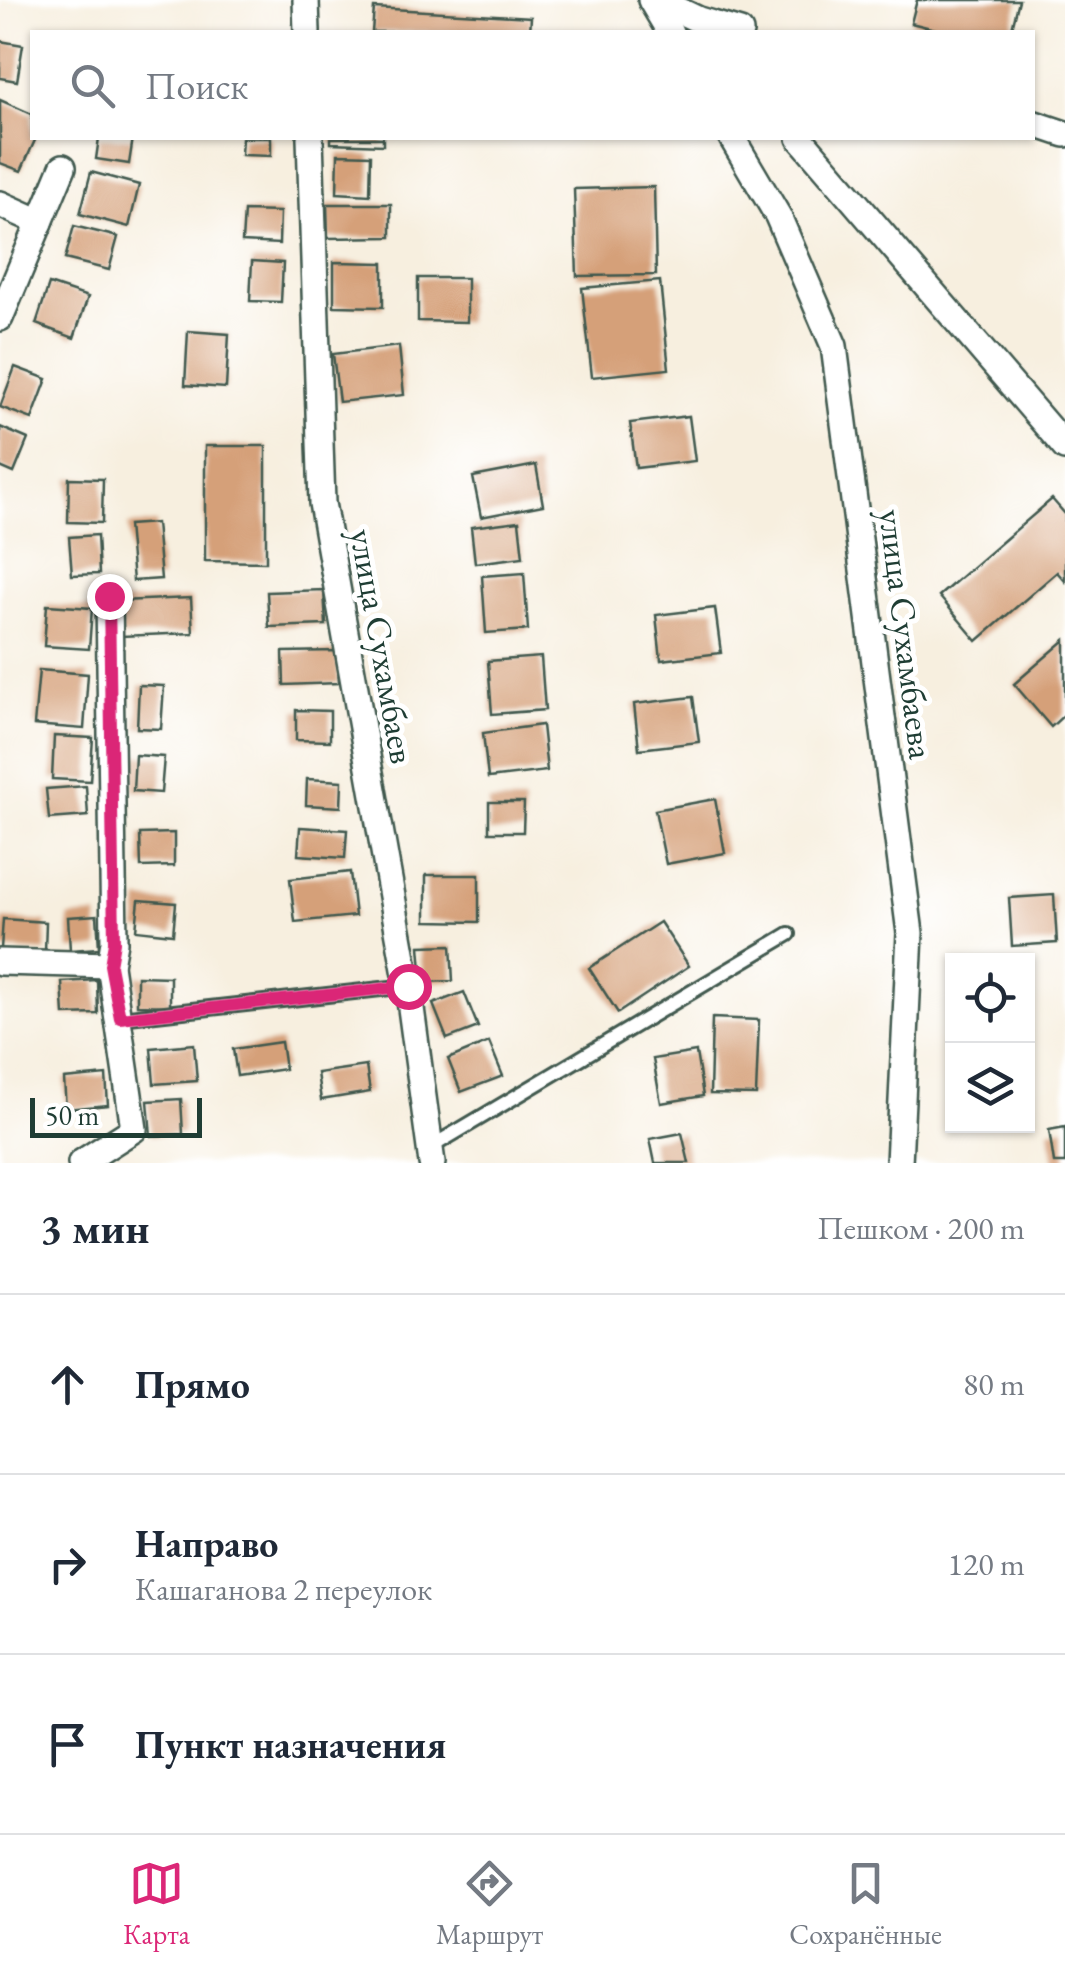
<!DOCTYPE html>
<html lang="ru">
<head>
<meta charset="utf-8">
<style>
  body { margin:0; font-family:"EB Garamond",serif; background:#f2f2f3; color:#1f2937 }
  .controls { position:absolute; right:30px; bottom:30px; display:grid; overflow:hidden; border-radius:0px; box-shadow:0 2px 8px #0004 }
  .controls button { width:90px; height:90px; display:grid; place-items:center; padding:0; border:0; border-bottom:2px solid #e0e1e3; background:#fff; color:#1f2937; font:50px sans-serif }
  .scale { position:absolute; left:30px; bottom:25px; width:172px; box-sizing:border-box; padding-left:10px; border:5px solid #1f3d34; border-top:0; font-size:28px; line-height:35px; white-space:nowrap; color:#1f3d34; -webkit-text-stroke:8px #fff; paint-order:stroke }
  .stop { position:absolute; width:30px; height:30px; margin:-22px; border:8px solid #db2777; border-radius:50%; background:#fff }
  .stop.end { background:#db2777; border-color:#fff; box-shadow:0 2px 10px #0008 }
  .list { margin:0; padding:0; list-style:none }
  h2 { display:flex; justify-content:space-between; align-items:center; height:130px; margin:0; padding:0 40px; font-size:42px }
  h2 small { font-size:32px; font-weight:400; color:#747a83 }
  .list li { display:grid; grid-template-columns:65px 1fr auto; gap:30px; align-items:center; box-sizing:border-box; height:180px; padding:0 40px; border-top:2px solid #e0e1e3 }
  .list b { display:block; font-size:38px; white-space:nowrap }
  .list p { margin:0; font-size:32px; white-space:nowrap; color:#747a83 }
  .list em { font-size:32px; font-style:normal; color:#747a83 }
  .icon { flex:none; width:55px; height:55px; fill:none; stroke:currentColor; stroke-width:2; stroke-linecap:round; stroke-linejoin:round }
  .map { position:relative; flex:none; width:1065px; height:1163px; overflow:hidden }
  .search { position:absolute; background:#fff; box-shadow:0 2px 8px #0004; left:30px; right:30px; top:30px; height:110px; display:flex; align-items:center; gap:25px; box-sizing:border-box; padding:0 35px; border-radius:0px; color:#747a83; font-size:38px }
  .sheet { height:670px; background:#fff }
  nav { display:flex; justify-content:space-around; align-items:center; box-sizing:border-box; height:140px; border-top:2px solid #e0e1e3; background:#fff; font-size:28px; color:#747a83 }
  nav a { display:grid; justify-items:center; gap:5px }
  nav .on { color:#db2777 }
  .map>svg:first-child { display:block }
  .building { fill:#d5a079 }
  .lines { fill:none; stroke-linecap:round; stroke-linejoin:round }
  .service-casing { stroke:#3f584e; stroke-width:18 }
  .minor-casing { stroke:#3f584e; stroke-width:30 }
  .service { stroke:#fff; stroke-width:12 }
  .minor { stroke:#fff; stroke-width:25 }
  .route { stroke:#db2777; stroke-width:12 }
  .labels { text-anchor:middle; dominant-baseline:central; stroke-width:10; stroke-linejoin:round; paint-order:stroke }
  .street-label { font-size:35px; fill:#1f3d34; stroke:#fff }
</style>
</head>
<body>
<div class="map">
<svg width="1065" height="1163" viewBox="0 0 1065 1163">
  <rect width="100%" height="100%" fill="#fff"/>
  <filter id="ink" filterUnits="userSpaceOnUse"><feTurbulence type="fractalNoise" baseFrequency=".01" numOctaves="2"/><feDisplacementMap in="SourceGraphic" scale="20" xChannelSelector="R" yChannelSelector="G"/><feConvolveMatrix kernelMatrix="1 2 1 2 8 2 1 2 1" color-interpolation-filters="sRGB"/></filter>
  <filter id="wash" filterUnits="userSpaceOnUse"><feTurbulence type="fractalNoise" baseFrequency=".0048" numOctaves="4" result="noise"/><feDisplacementMap in="SourceGraphic" scale="40" xChannelSelector="R" yChannelSelector="G"/><feGaussianBlur stdDeviation="2.25" result="paint"/><feColorMatrix in="noise" values="0 0 0 0 0 0 0 0 0 0 0 0 0 0 0 0 0 1.4 0 .05"/><feComposite in="paint" operator="in"/></filter>
  <g filter="url(#wash)">
    <rect width="100%" height="100%" fill="#f7efdf"/>
    <g id="blocks">
      <g class="building">
        <path d="M917,0H1019L1011,32H947L911,23Z"/>
        <path d="M374,8L531,17L530,32H372Z"/>
        <path d="M0,41L23,45L17,81L0,78Z"/>
        <path d="M0,100L32,114V138H36L21,171L0,163Z"/>
        <path d="M99,138H133L129,164L96,159Z"/>
        <path d="M242,138H271V156L241,155Z"/>
        <path d="M331,138H383V145L331,143Z"/>
        <path d="M338,154L371,155L370,195L337,193Z"/>
        <path d="M91,172L139,185L129,227L80,214Z"/>
        <path d="M654,187L656,275L577,276L574,189Z"/>
        <path d="M327,204H391V237L328,238Z"/>
        <path d="M244,211L280,212L279,244L242,242Z"/>
        <path d="M74,226L118,237L109,270L65,259Z"/>
        <path d="M252,261L283,263L281,302L250,301Z"/>
        <path d="M334,262L383,263V307L334,306Z"/>
        <path d="M418,278H467V322L418,321Z"/>
        <path d="M660,281L669,369L592,377L582,288Z"/>
        <path d="M49,284L88,297L74,338L36,324Z"/>
        <path d="M188,331L229,334L226,388L185,385Z"/>
        <path d="M399,346L404,395L339,402L333,354Z"/>
        <path d="M15,367L47,379L32,419L0,407Z"/>
        <path d="M689,416L695,461L636,468L630,423Z"/>
        <path d="M0,427L28,439L14,473L0,467Z"/>
        <path d="M205,446H266V562L205,561Z"/>
        <path d="M536,465L543,505L481,517L473,477Z"/>
        <path d="M69,478L103,479L102,523L68,522Z"/>
        <path d="M1052,499L1065,514V581L1057,572L977,641L939,596Z"/>
        <path d="M519,521L523,557L475,563L471,527Z"/>
        <path d="M156,523L161,579L133,581L128,525Z"/>
        <path d="M97,535L99,574L72,575L69,537Z"/>
        <path d="M524,573L528,630L486,633L482,576Z"/>
        <path d="M324,590L326,625L269,627L267,592Z"/>
        <path d="M191,598L193,633L121,636L120,601Z"/>
        <path d="M47,605L92,608L89,649L44,646Z"/>
        <path d="M715,608L721,653L661,660L656,615Z"/>
        <path d="M1065,640V714L1051,727L1014,684Z"/>
        <path d="M337,651L339,683L284,685L283,652Z"/>
        <path d="M541,657L545,710L492,714L488,661Z"/>
        <path d="M39,670L88,674L84,729L34,725Z"/>
        <path d="M139,685L164,686L161,729L137,728Z"/>
        <path d="M693,697L699,742L639,749L634,704Z"/>
        <path d="M296,710L330,711V741L296,740Z"/>
        <path d="M542,725L547,771L488,778L483,733Z"/>
        <path d="M54,736L93,738L90,781L52,779Z"/>
        <path d="M135,755L164,757L161,793L133,791Z"/>
        <path d="M307,779L342,781L341,807L306,805Z"/>
        <path d="M86,786L88,816L49,819L46,789Z"/>
        <path d="M715,799L725,853L666,864L655,810Z"/>
        <path d="M489,802H524L523,832H489Z"/>
        <path d="M300,827L347,830L345,858L298,855Z"/>
        <path d="M174,833V866L141,867L140,834Z"/>
        <path d="M350,872L355,916L295,922L290,879Z"/>
        <path d="M426,875H479V922L426,921Z"/>
        <path d="M1054,895L1057,943L1012,946L1009,898Z"/>
        <path d="M139,900L176,903L173,934L136,930Z"/>
        <path d="M97,915L99,948L70,950L68,917Z"/>
        <path d="M3,919L46,922L45,952L1,949Z"/>
        <path d="M660,922L689,966L618,1013L589,968Z"/>
        <path d="M451,945L453,981L423,982L420,946Z"/>
        <path d="M137,976L170,977V1006L137,1005Z"/>
        <path d="M97,980L98,1014L64,1015L62,982Z"/>
        <path d="M464,992L478,1027L447,1039L433,1004Z"/>
        <path d="M712,1018L759,1020L756,1095L710,1094Z"/>
        <path d="M281,1042L285,1069L237,1076L233,1049Z"/>
        <path d="M489,1042L503,1076L461,1092L448,1059Z"/>
        <path d="M194,1044L197,1081L154,1084L151,1048Z"/>
        <path d="M696,1052L703,1096L661,1103L653,1059Z"/>
        <path d="M366,1066L370,1092L321,1100L317,1073Z"/>
        <path d="M106,1075L108,1105L66,1109L64,1079Z"/>
        <path d="M181,1099L183,1134L151,1136L148,1101Z"/>
        <path d="M1065,1127V1163H1054L1049,1130Z"/>
        <path d="M682,1133L689,1163H655L650,1139Z"/>
      </g>
    </g>
  </g>
  <g filter="url(#ink)">
    <use href="#blocks" fill-opacity="0" stroke="#3f584e" stroke-width="2.5"/>
    <g class="lines">
      <defs>
        <g id="service">
          <path d="M120,1018L408,986"/>
          <path d="M431,1147L789,934"/>
        </g>
        <g id="minor">
          <path d="M306,0L307,32"/>
          <path d="M651,0L670,32"/>
          <path d="M657,0L699,20L740,32"/>
          <path d="M1032,123L1065,134"/>
          <path d="M310,138L322,503L408,986L432,1163"/>
          <path d="M732,138L778,216L834,346L910,933L899,1163"/>
          <path d="M800,138L1065,447"/>
          <path d="M0,204L40,222"/>
          <path d="M0,318L63,167"/>
          <path d="M0,962L110,965"/>
          <path d="M81,1163L134,1129L110,965L114,942L109,597"/>
        </g>
      </defs>
      <use href="#service" class="service-casing"/>
      <use href="#minor" class="minor-casing"/>
      <use href="#service" class="service"/>
      <use href="#minor" class="minor"/>
    </g>
  </g>
  <g class="lines" filter="url(#ink)">
    <path class="route" d="M109,596L114,942L110,965L120,1018L408,986"/>
  </g>
  <g class="labels">
    <g class="street-label">
      <text transform="translate(907 634) rotate(83)">улица Сухамбаева</text>
      <text transform="translate(383 646) rotate(80)">улица Сухамбаев</text>
    </g>
  </g>
</svg>
<div class="controls">
<button><svg class="icon" aria-label="locate" viewBox="0 0 24 24"><circle cx="12" cy="12" r="6"/><path d="M12 2v4M12 18v4M2 12h4M18 12h4"/></svg></button>
<button><svg class="icon" aria-label="layers" viewBox="0 0 24 24"><path d="M12 4l9 5-9 5-9-5zM3 14l9 5 9-5"/></svg></button>
</div>
<div class="scale">50 m</div>
<div class="stop" style="left:408px;top:986px"></div>
<div class="stop end" style="left:109px;top:596px"></div>
<div class="search"><svg class="icon" aria-label="search" viewBox="0 0 24 24"><circle cx="10" cy="10" r="6"/><path d="M15 15l6 6"/></svg>Поиск</div>
</div>
<section class="sheet">
<h2>3 мин<small>Пешком · 200 m</small></h2>
<ul class="list">
<li><svg class="icon" aria-label="ahead" viewBox="0 0 24 24"><path d="M12 20V5M6 11l6-6 6 6"/></svg><div><b>Прямо</b></div><em>80 m</em></li>
<li><svg class="icon" aria-label="right" viewBox="0 0 24 24"><path d="M7 20v-9h11M14 6l5 5-5 5"/></svg><div><b>Направо</b><p>Кашаганова 2 переулок</p></div><em>120 m</em></li>
<li><svg class="icon" aria-label="arrive" viewBox="0 0 24 24"><path d="M6 21V4h12l-3 4 3 4H6"/></svg><div><b>Пункт назначения</b></div></li>
</ul>
</section>
<nav>
<a class="on"><svg class="icon" aria-label="map" viewBox="0 0 24 24"><path d="M3 6l6-2 6 2 6-2v14l-6 2-6-2-6 2zM9 4v14M15 6v14"/></svg>Карта</a>
<a><svg class="icon" aria-label="directions" viewBox="0 0 24 24"><path d="M12 3l9 9-9 9-9-9zM9 14v-3h6M13 9l2 2-2 2"/></svg>Маршрут</a>
<a><svg class="icon" aria-label="saved" viewBox="0 0 24 24"><path d="M7 4h10v16l-5-4-5 4z"/></svg>Сохранённые</a>
</nav>
</body>
</html>
